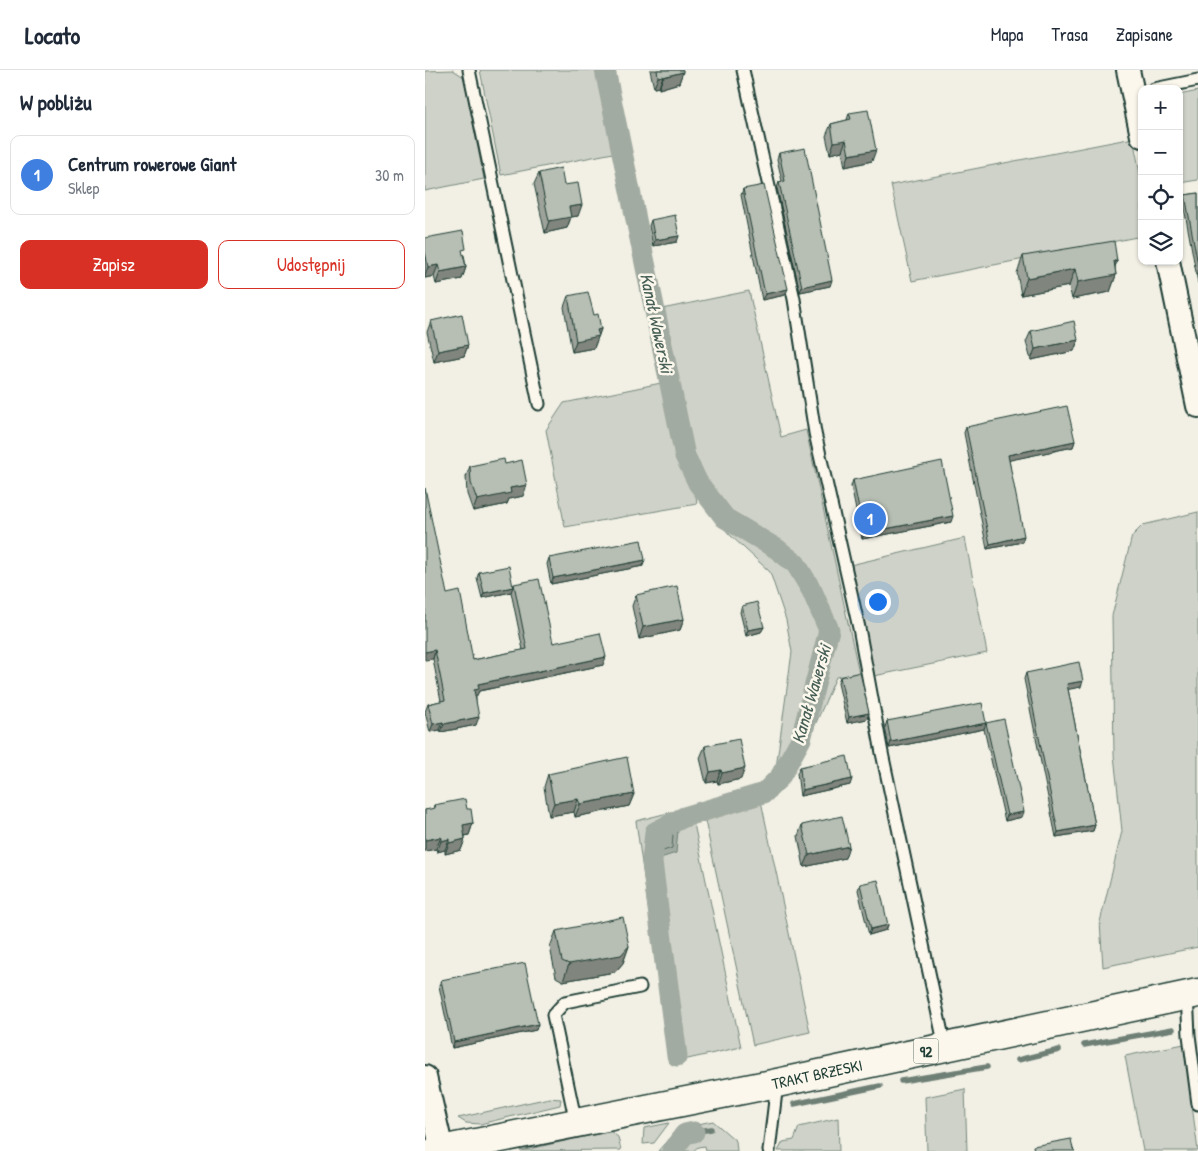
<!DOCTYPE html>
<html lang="pl">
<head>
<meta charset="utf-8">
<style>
  body { margin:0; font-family:"Patrick Hand",sans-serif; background:#f6f6f7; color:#1f2937 }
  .controls { position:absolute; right:15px; top:15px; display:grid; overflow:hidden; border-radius:10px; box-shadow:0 1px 4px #0004 }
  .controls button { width:45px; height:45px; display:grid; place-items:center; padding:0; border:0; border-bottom:1px solid #e0e1e3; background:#fff; color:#1f2937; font:25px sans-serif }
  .you { position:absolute; left:452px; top:531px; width:18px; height:18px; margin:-12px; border:4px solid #fff; border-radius:50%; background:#1a73e8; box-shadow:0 0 0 8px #1a73e833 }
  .badge { display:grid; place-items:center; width:32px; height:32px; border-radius:50%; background:#d93025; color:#fff; font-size:16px; font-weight:700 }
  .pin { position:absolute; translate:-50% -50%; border:2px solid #fff; box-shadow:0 1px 5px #0006 }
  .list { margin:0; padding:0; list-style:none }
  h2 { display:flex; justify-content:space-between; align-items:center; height:65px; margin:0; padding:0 20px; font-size:21px }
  h2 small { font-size:16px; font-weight:400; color:#747a83 }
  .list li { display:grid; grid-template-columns:32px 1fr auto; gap:15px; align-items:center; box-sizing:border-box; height:80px; margin:0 10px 10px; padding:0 10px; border:1px solid #e0e1e3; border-radius:10px }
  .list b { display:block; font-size:19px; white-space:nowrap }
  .list p { margin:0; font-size:16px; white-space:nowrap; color:#747a83 }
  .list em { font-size:16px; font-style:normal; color:#747a83 }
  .actions { display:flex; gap:10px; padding:15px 20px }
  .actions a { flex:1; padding:11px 0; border:1px solid #d93025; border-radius:10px; text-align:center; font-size:18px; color:#d93025 }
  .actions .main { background:#d93025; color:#fff }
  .icon { flex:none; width:28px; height:28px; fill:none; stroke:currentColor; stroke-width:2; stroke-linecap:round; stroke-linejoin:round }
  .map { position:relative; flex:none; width:773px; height:1081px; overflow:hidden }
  header { display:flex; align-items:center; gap:30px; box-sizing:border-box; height:70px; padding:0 25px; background:#fff; border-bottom:1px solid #e0e1e3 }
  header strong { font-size:24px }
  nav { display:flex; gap:28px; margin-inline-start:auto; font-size:18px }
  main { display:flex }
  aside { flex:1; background:#fff }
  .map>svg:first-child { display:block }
  .green { fill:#cfd2c8; stroke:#77887e }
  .water { fill:#a2aba1; stroke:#6e7f75 }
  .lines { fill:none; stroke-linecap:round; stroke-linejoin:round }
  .shore { stroke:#536960; stroke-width:1 }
  .stream { stroke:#6e7f75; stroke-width:5.5 }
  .canal { stroke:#a2aba1; stroke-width:21 }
  .lane-casing { stroke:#1f3d34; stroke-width:15 }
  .street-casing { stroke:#1f3d34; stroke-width:26 }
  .primary-casing { stroke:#1f3d34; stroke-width:31 }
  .lane { stroke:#fbf7ec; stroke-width:11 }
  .street { stroke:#fbf7ec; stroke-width:22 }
  .primary { stroke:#fbf7ec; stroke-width:28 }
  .wall { fill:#9da39a; stroke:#1f3d34 }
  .shaded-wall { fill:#80857d; stroke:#1f3d34 }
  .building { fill:#b7beb3; stroke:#1f3d34 }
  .labels { text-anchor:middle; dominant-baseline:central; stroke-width:5; stroke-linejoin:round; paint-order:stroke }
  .shield { fill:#fbf7ec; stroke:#61756b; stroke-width:1 }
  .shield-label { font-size:15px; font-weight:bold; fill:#1f3d34 }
  .street-label { font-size:16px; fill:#1f3d34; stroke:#fbf7ec }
  .water-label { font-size:18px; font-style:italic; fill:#465e55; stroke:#fbf7ec }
</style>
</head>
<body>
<header>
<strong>Locato</strong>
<nav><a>Mapa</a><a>Trasa</a><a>Zapisane</a></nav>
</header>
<main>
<aside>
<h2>W pobliżu<small></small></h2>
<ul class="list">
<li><span class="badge" style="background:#3f7fe0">1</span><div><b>Centrum rowerowe Giant</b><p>Sklep</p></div><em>30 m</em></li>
</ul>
<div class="actions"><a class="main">Zapisz</a><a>Udostępnij</a></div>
</aside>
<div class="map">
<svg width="773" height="1081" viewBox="0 0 773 1081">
  <rect width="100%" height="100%" fill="#f2f0e5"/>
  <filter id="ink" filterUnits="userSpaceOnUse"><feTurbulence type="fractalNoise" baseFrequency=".02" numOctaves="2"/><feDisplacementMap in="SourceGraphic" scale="10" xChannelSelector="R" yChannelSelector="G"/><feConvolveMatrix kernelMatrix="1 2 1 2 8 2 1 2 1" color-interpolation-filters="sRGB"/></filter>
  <g filter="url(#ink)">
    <g class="green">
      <path d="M28,0L39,7L59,109L0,121V1Z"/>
      <path d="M55,0H189L237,239L324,221L356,367L381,360L434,603L411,607L384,669L345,728L336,731L385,962L328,975L279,746L268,749L316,977L245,993L211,751L334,720L350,705L367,582L361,550L345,502L305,465L271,425L272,434L140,457L121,360L139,333L236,313L188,83L76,105Z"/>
      <path d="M773,21V110L754,113V25Z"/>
      <path d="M708,68L717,113V166L487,211L466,115Z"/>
      <path d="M773,442V877L678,897L675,852L697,761L689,685L687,546L707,466L718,455Z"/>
      <path d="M540,468L562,583L449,606L425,495Z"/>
      <path d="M759,974L773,1081H718L700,986Z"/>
      <path d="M540,1019L542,1081H502L500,1027Z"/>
      <path d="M124,1028L136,1029L135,1035L55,1054L41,1053L33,1048Z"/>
      <path d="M413,1048L414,1081H353L358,1072L369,1070L374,1057Z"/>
      <path d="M288,1051L311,1071L312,1081H281L280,1076L273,1077L268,1081H233L253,1058Z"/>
      <path d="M244,1053L229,1073L218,1074L219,1058Z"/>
      <path d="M185,1061L193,1067L196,1080L95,1081Z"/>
    </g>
    <path class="water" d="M238,757L253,759L251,783L226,791L219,773Z"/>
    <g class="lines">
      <path class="shore" d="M239,762L248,765L247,778L229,784L226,774Z"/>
      <g class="stream">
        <path d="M659,975L748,959"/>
        <path d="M593,990L634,980"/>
        <path d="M476,1011L562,997"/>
        <path d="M369,1034L455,1016"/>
        <path d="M269,1062L286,1059"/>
      </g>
      <g class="canal">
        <path d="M180,0L260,386L273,413L300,448L352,479L371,494L387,521L404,560L376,669L355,707L339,723L259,747L230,762L227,792L252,986"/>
        <path d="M247,1081L260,1064L269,1062"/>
      </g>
      <defs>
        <g id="lane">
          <path d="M44,0L114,334"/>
          <path d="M318,0L369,229L390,363L434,558L457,683L520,977"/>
          <path d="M729,19L773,10"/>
          <path d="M762,925L764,965L773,1034"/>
          <path d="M151,1053L128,945L140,932L215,917"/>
          <path d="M344,1081L352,1013"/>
        </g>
        <g id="street">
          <path d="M703,0L717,66"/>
          <path d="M743,191L773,336"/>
          <path d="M0,1007L17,1080"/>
        </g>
        <path id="primary" d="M11,1081L352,1013L773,923"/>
      </defs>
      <use href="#lane" class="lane-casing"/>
      <use href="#street" class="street-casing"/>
      <use href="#primary" class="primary-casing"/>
      <use href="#lane" class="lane"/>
      <use href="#street" class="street"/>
      <use href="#primary" class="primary"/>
    </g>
    <g class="wall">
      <path d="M225,0H258L254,13L234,19V17L229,18Z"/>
      <path d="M424,43L447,91L420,97L417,81L405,84L401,66L406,54L422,50Z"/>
      <path d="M354,83L405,216L375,222L352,118L354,112L357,111L352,89Z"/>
      <path d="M114,103L139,115L153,146L146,147L142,158L120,163L109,114Z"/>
      <path d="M318,119L360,225L337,230L316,125Z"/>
      <path d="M773,123V213L758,132L760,125Z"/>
      <path d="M226,150L252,172L228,176L224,156Z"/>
      <path d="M0,168L39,185L41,197L37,209L11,214L9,206L0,208Z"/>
      <path d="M598,186L692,191L690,197L691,205L685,222L647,229L644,216L596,225L592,203Z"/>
      <path d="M143,226L169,245L176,259L169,278L147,282L139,237Z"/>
      <path d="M6,251L43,275L39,286L9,292L2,262Z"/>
      <path d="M606,261L653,270L649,281L606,290L601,272Z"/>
      <path d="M541,357L650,371L648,377L584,390L597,472L562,479L539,363Z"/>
      <path d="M80,394L98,426L84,429L82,434L48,441L42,424L41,407L45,396Z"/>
      <path d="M428,410L526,452L437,469L426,416Z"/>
      <path d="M124,488L218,496L126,514L122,494Z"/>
      <path d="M54,502L88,517L89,514L128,573L178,595L54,621L51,627V655L16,662L15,660L5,662L0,642L3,634L16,631L8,589L22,524L48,590L98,580L86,522L57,528L52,508Z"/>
      <path d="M211,525L259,549L255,560L214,569L207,536Z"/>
      <path d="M317,536L339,557L336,562L321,566L315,542Z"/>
      <path d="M601,603L656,617L643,619L670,755L668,761L631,767L599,609Z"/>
      <path d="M415,607L444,643L442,649L422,653L413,613Z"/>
      <path d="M462,651L561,653L597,747L580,751L559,659L464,678L460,657Z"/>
      <path d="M280,676L316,709L293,714L292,711L281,713L275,688Z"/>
      <path d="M375,697L425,715L375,726L372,703Z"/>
      <path d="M123,704L209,724L204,736L150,747L149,742L124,746L119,717Z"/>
      <path d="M9,735L42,739L48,753L44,765L40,766V769L36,780L20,784V780L12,782L11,779L0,781V740L8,739Z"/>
      <path d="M377,755L420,788L379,797L373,766Z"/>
      <path d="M435,814L463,855L461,860L444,865L433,820Z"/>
      <path d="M131,861L204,876L198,893L190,902L138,911L131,907L125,877Z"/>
      <path d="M16,910L113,954L111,960L27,978L14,916Z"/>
    </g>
    <g class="shaded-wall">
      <path d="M258,2L254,13L234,19L238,7Z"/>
      <path d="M238,6L234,17L229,18L233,7Z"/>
      <path d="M421,70L417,81L405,84L409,72Z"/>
      <path d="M451,80L447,91L420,97L424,85Z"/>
      <path d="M157,135L153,146L146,147L142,158L120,163L124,151L144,137Z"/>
      <path d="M254,166L252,172L228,176L230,170Z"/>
      <path d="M689,191H692L687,206L691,205L685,222L647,229L653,212Z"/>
      <path d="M13,195L9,206L0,208V206L3,197Z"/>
      <path d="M41,197L37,209L11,214L15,202Z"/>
      <path d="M650,199L644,216L596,225L602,208Z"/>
      <path d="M407,210L405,216L375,222L377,217Z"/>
      <path d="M363,219L360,225L337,230L340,224Z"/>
      <path d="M176,259L169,278L147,282L151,271L172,260Z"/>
      <path d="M653,270L649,281L606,290L610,279Z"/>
      <path d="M43,275L39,286L9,292L13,281Z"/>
      <path d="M650,371L648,377L581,391L583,385Z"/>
      <path d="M102,415L98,426L84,429L82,434L48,441L52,430L85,418Z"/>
      <path d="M528,446L526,452L437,469L439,463Z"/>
      <path d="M599,466L597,472L562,479L565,474Z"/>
      <path d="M220,490L218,496L126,514L128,508Z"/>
      <path d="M88,517L86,522L57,528L59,523Z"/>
      <path d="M259,549L255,560L214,569L218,557Z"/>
      <path d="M339,557L336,562L321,566L323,560Z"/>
      <path d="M10,580L8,589L0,590V582Z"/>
      <path d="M181,587L178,595L54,621L51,627L46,628L49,620L53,614Z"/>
      <path d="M658,611L656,617L640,620L642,614Z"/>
      <path d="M444,643L442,649L422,653L424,647Z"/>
      <path d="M54,647L51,655L16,662L19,654Z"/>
      <path d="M18,652L15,660L5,662L8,654Z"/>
      <path d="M561,653L559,659L464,678L466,672Z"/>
      <path d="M320,698L316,709L293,714L297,703Z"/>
      <path d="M296,700L292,711L281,713L285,702Z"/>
      <path d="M427,709L425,715L375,726L377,720Z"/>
      <path d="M209,724L204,736L150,747L155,734Z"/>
      <path d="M153,729L149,742L124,746L129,733Z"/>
      <path d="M599,742L597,747L580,751L582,745Z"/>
      <path d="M48,753L44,765L34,767L38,755Z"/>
      <path d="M670,755L668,761L631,767L633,762Z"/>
      <path d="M16,767L11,779L0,781V770Z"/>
      <path d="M24,769L20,780L12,782L16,771Z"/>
      <path d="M40,769L36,780L20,784L24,773Z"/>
      <path d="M424,776L420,788L379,797L384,785Z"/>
      <path d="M463,855L461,860L444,865L446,859Z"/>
      <path d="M204,876L198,893L190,902L138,911L144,894Z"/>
      <path d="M113,954L111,960L27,978L29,972Z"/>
    </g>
    <g class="building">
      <path d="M232,0H258V2L238,7V6L233,7Z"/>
      <path d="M443,40L451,80L424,85L421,70L409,72L406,54L426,49L424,43Z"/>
      <path d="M380,78L407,210L377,217L354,112L360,111L354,83Z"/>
      <path d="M136,98L139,115L153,113L157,135L144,137L146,147L124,151L114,103Z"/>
      <path d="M339,115L363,219L340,224L318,119Z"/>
      <path d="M773,123V195L760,125Z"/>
      <path d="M250,145L254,166L230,170L226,150Z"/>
      <path d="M38,161L41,179L37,180L41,197L15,202L13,195L3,197L0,181V168Z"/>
      <path d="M689,171L692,191H689L691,205L653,212L650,199L602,208L598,186Z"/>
      <path d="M163,222L169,245L173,244L176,259L172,260L174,266L151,271L143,226Z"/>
      <path d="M37,244L43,275L13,281L6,251Z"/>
      <path d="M649,251L653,270L610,279L606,261Z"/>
      <path d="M642,336L650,371L583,385L599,466L565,474L541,357Z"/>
      <path d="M79,389L80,394L97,390L102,415L85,418L86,423L52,430L46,413L45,396Z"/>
      <path d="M517,391L528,446L439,463L428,410Z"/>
      <path d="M0,418L22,524L35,521L48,590L102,579L89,514L114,509L128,573L175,563L181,587L53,614L54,619L49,620L54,647L19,654L18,652L8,654L3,634L20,630L10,580L0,582Z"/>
      <path d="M216,470L220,490L128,508L124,488Z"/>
      <path d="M84,496L88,517L59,523L54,502Z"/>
      <path d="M252,516L259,549L218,557L211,525Z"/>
      <path d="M332,532L339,557L323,560L317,536Z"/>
      <path d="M654,592L658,611L642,614L670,755L633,762L601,603Z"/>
      <path d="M435,602L444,643L424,647L415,607Z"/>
      <path d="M557,633L561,653L466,672L462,651Z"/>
      <path d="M579,649L599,742L582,745L561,653Z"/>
      <path d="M314,669L320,698L297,703L296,700L285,702L280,676Z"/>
      <path d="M422,686L427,709L377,720L375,697Z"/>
      <path d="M202,687L209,724L155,734L153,729L129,733L123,704Z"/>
      <path d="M40,729L42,739H46L48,753L38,755L40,769L24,773V769L16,771V767L0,770V740L10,738L9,735Z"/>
      <path d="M417,746L424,776L384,785L377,755Z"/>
      <path d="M453,810L463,855L446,859L435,814Z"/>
      <path d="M198,847L204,876L196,885L144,894L137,891L131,861Z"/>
      <path d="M100,893L113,954L29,972L16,910Z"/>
      <path d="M646,1069L648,1079L650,1081H609L608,1076Z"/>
    </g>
  </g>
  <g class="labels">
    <rect class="shield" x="488.5" y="968.5" width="25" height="25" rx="4"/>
    <g class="shield-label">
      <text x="501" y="981">92</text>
    </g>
    <g class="street-label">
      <text transform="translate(392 1004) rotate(-12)">TRAKT BRZESKI</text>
    </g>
    <g class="water-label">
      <text transform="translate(232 253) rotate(78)">Kanał Wawerski</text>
      <text transform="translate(386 624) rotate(-74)">Kanał Wawerski</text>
    </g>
  </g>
</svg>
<div class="controls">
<button>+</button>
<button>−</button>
<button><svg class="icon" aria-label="locate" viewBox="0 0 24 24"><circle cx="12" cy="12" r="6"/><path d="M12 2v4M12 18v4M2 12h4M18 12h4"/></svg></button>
<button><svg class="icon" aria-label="layers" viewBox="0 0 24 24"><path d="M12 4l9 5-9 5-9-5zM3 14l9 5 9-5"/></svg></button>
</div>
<div class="you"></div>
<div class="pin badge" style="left:445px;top:449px;background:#3f7fe0">1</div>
</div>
</main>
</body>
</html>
